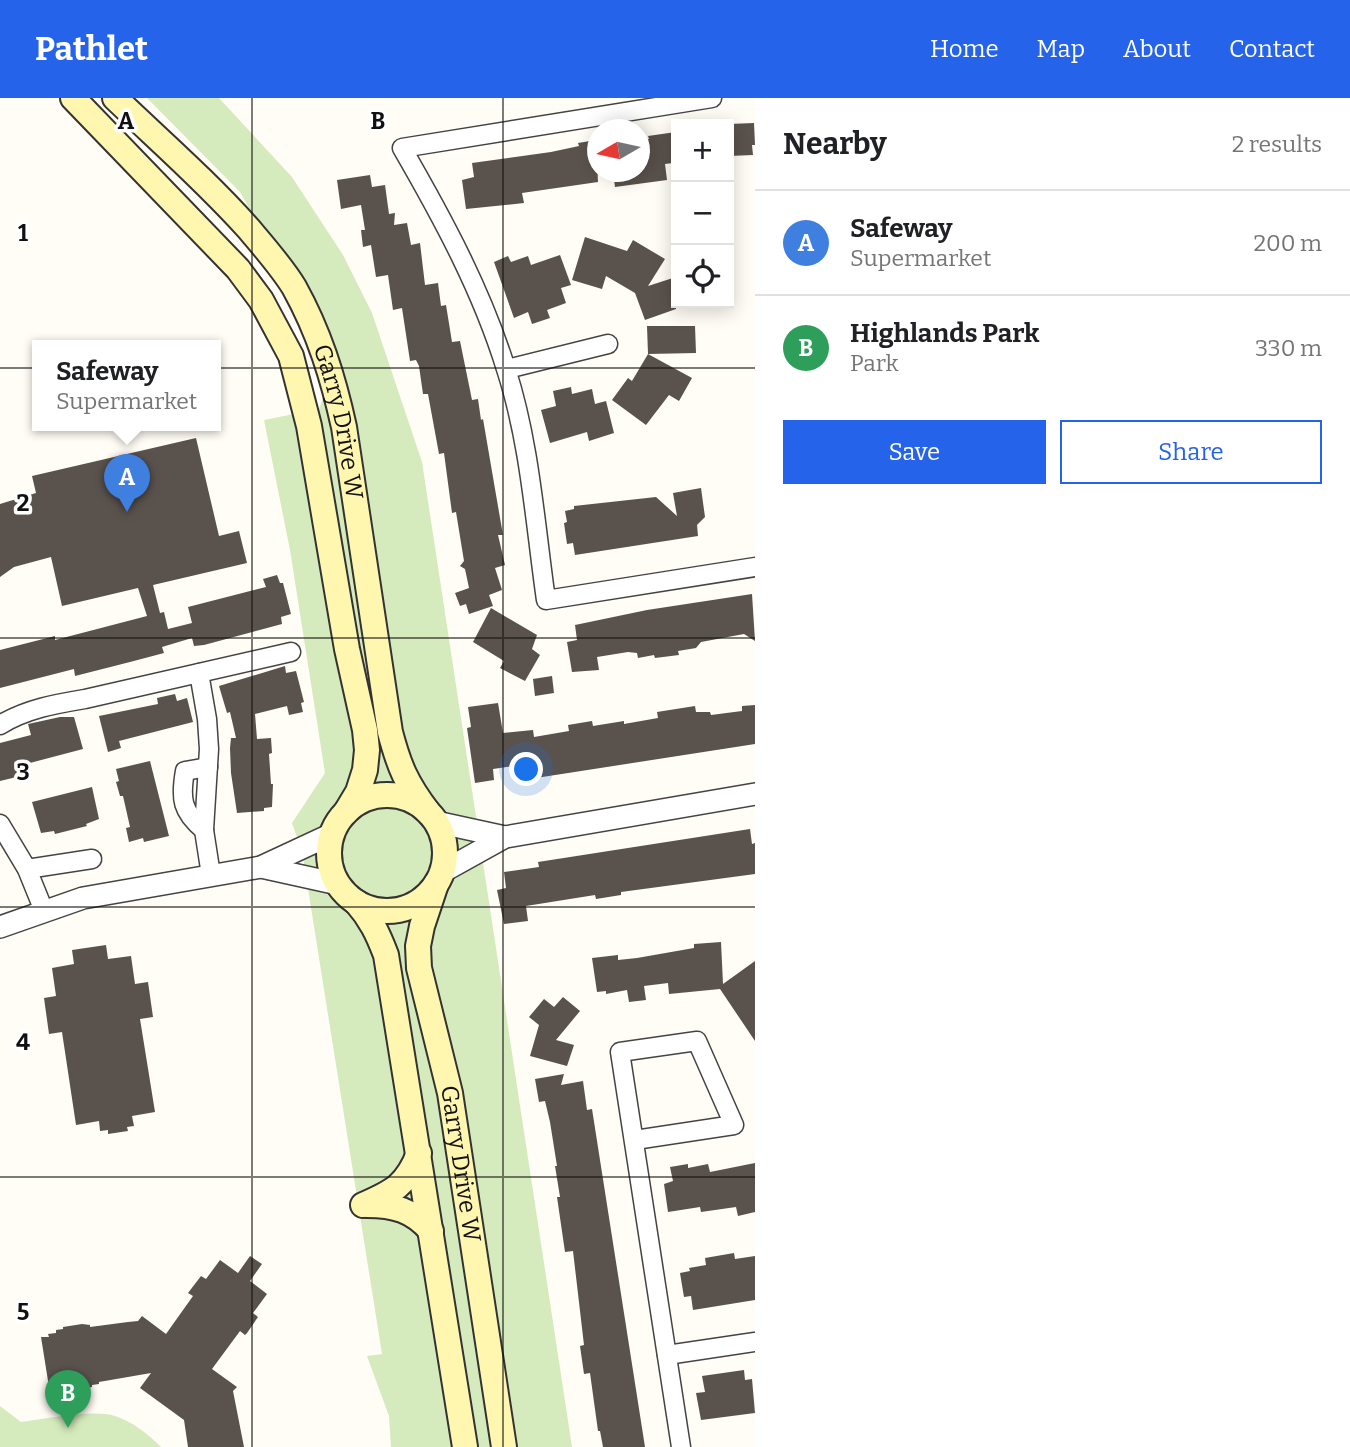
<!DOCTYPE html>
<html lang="en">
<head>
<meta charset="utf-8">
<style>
  body { margin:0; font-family:Bitter,serif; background:#f6f6f6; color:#202124 }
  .controls { position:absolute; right:21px; top:21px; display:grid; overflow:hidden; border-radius:0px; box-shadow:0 4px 18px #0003 }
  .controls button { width:63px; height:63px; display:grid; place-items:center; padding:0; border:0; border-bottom:2px solid #e0e0e0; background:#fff; color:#202124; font:35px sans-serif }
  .compass { position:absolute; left:587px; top:21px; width:63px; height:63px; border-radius:50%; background:#fff; box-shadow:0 4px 18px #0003; rotate:261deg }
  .you { position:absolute; left:527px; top:672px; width:24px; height:24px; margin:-18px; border:5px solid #fff; border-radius:50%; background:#1a73e8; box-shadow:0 0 0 10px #1a73e833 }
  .badge { display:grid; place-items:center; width:46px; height:46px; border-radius:50%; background:#2563eb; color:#fff; font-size:23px; font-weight:700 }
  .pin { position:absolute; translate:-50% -58px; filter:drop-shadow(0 2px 4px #0008) }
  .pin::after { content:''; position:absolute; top:37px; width:24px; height:21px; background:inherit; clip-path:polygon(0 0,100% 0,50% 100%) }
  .popup { position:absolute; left:32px; top:242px; width:189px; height:91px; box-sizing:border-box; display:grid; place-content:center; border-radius:0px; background:#fff; filter:drop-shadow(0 2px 5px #0005); font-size:23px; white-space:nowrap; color:#757577 }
  .popup b { font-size:26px; color:#202124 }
  .popup::after { content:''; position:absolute; left:50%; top:100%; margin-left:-14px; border:14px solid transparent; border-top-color:#fff }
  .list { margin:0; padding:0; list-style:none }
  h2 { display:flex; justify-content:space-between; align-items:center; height:91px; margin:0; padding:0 28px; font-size:30px }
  h2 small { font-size:23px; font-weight:400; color:#757577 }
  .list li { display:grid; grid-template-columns:46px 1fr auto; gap:21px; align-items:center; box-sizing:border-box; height:105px; padding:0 28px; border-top:2px solid #e0e0e0 }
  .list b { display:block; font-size:26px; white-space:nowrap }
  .list p { margin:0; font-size:23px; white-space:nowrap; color:#757577 }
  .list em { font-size:23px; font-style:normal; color:#757577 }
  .actions { display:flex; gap:14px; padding:21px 28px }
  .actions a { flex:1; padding:16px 0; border:2px solid #2563eb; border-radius:0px; text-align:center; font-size:24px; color:#2563eb }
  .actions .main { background:#2563eb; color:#fff }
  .icon { flex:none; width:38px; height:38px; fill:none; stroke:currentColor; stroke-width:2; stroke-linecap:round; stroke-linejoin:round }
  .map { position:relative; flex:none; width:755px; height:1349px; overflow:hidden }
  header { display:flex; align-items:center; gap:42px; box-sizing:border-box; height:98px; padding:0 35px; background:#2563eb; color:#fff }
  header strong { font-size:33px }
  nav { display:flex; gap:38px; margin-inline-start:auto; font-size:24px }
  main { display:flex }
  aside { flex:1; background:#fff }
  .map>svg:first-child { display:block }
  .green { fill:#d5ebbd }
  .building { fill:#5a524d }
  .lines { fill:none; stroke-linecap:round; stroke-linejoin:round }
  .minor-casing { stroke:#444; stroke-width:21 }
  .tertiary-casing { stroke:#444; stroke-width:24 }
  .secondary-casing { stroke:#333; stroke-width:28 }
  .minor { stroke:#fff; stroke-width:18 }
  .tertiary { stroke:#fff; stroke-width:21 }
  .secondary { stroke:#fff6b0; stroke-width:24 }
  .grid { fill:none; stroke:#111; stroke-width:2; stroke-opacity:0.55 }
  .labels { text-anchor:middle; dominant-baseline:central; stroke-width:7; stroke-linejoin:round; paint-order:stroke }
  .street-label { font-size:24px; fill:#111; stroke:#fff }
  .grid-label { font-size:23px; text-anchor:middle; font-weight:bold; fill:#111; stroke:#fff; stroke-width:7; stroke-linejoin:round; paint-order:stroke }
</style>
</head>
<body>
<header>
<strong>Pathlet</strong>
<nav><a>Home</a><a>Map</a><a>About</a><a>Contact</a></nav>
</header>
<main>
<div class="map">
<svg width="755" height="1349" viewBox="0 0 755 1349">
  <rect width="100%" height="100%" fill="#fffdf5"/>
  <g class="green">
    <path d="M147,0H219L292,79L343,157L372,215L422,364L572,1349H391L389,1318L367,1258L382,1256L302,753L292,725L325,675L290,452L264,322L319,311L330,280L291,186L240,94Z"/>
    <path d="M0,1308L21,1324C44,1321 95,1311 115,1318C133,1324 148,1336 161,1349H0Z"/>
  </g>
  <g class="building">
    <path d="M754,25L755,47H752L753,57L729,58V26Z"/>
    <path d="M676,34V61H673V65L665,66L667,82L615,89L613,74H642L640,42L649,41L648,38Z"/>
    <path d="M596,42L598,84L522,95L524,105L466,111L462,82L474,79L472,65L551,54L579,48L578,45Z"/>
    <path d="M370,77L372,89L385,87L389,116L395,115L394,127L407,125L411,147L420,145L425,187L438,185L441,208L446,207L452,244L460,243L472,302L478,301L481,322L483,321L500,420L503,437H498L505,467L495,470L502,492L489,497L493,508L469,516L466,506L460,508L455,495L469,490L465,471L460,468L464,463L456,414L452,415L444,355L439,356L428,296H423L419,268L416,262L410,263L402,210L393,212L388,177L376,179L371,147L363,149L361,132H365L361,107L341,111L337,82Z"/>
    <path d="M585,139L627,153L633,142L665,161L648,188L676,179V211L645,222L635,195L606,178L602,191L572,182Z"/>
    <path d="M560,157L571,187L561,190L566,205L547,212L550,220L532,226L528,214L514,220L494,164L508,158L511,164L528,158L531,167Z"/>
    <path d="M647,228H695L696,255L648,256L692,280L679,303L669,297L646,327L612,302L628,280L632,283L648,256Z"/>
    <path d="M571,289L572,296L592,291L595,306L606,303L614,335L589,343L587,334L550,345L541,312L556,308L553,293Z"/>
    <path d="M196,340L219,438L239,433L247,465L153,487L160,515L164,514L168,531L192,525L188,509L266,489L263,481L277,477L280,485H283L291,516L281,519L282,526L204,547L194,548L192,540L162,549L164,555L130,564L75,578L74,571L0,590V552L55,538V542L147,518L138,490L62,508L51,459L14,469L0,479V406L36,395L32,378Z"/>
    <path d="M701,390L705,419L697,427L698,438L575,457L573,445L567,446L564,425L567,424L565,413L574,411V408L656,399L677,418L673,395Z"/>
    <path d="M752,496L755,543L744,536L701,544L696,550L678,553L679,557L655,560L654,557L638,560L637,555L628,554L597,559L599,572L572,574L567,544L577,542L575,527L647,512Z"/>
    <path d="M491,510L537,537L532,551L540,557L525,583L500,570L504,563L473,544Z"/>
    <path d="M285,568L286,575L296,573L304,604L301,605L303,614L289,617L287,608L255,616L257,641L271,640L272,655L269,656L271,686H273L272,709L264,710V713L237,715L231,675L230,650L231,640H236L230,614L227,615L219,588Z"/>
    <path d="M552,578L554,595L535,598L533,581Z"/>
    <path d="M175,596L177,603L187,600L193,624L119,643L121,650L108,654L99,618L158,606L157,600Z"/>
    <path d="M498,605L503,635L533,632L534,639L569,633L568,627L592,623L593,628L624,623V626L658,620L657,614L695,608L696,614H710L711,617L742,613V608L755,607V646L523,682L521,667L493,671L494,682L475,685L467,630L471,629L468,609Z"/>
    <path d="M60,619H74L83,651L26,666L29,676L0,683V645L31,637L28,626Z"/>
    <path d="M150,663L169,738L144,744L143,740L129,744L126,730L130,729L123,698H120L116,684L119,683L116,671Z"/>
    <path d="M92,689L99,721L86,726L87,728L55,736L54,733L41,735L32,704Z"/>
    <path d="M750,731L752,746L755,745V776L621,794V797L596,801L595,797L526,808L528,823L504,826L497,792L506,790L504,774L539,769L538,764Z"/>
    <path d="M721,844L723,886L755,863V943L720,891L669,896L668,885L644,888L646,902L629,904L627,892L606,896V893L597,894L592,860L618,857V862L637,860L694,850V846Z"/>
    <path d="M106,847L108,861L131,858L135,886L148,884L153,919L140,921L155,1014L132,1018L134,1028L127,1029L128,1033L108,1036V1032L100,1033L99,1023L76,1027L62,934L49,936L44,900L56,898L52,870L74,866L72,852Z"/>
    <path d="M563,899L580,913L556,942L574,947L567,968L530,958L539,927L529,919L544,901L554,909Z"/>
    <path d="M564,976L561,987L583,983L587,1012L592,1011L645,1349H603L600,1333H598L590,1275L584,1276L580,1248L584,1247L573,1153L565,1154L557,1099H560L555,1068H557L550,1024L545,1003L539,1004L535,981Z"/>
    <path d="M755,1065V1114L738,1118L736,1109L701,1114L700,1109L668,1114L664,1086L673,1083L670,1069L688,1066V1070L708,1066L710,1074Z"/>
    <path d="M734,1155L735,1161L755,1158V1202L693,1212L691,1198L684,1199L680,1175L690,1173L689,1170L706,1167L705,1160Z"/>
    <path d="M250,1158L262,1166L250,1183L267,1196L253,1215L258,1219L247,1235L245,1237L240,1233L212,1271L237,1289L233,1293L244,1349H188L184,1322L140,1290L151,1275L99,1284V1286L92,1287V1289L73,1292L72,1290H57L56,1287L49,1289L41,1239H49L48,1236L56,1235V1232L63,1231V1229L82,1226L90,1227V1229L128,1224L138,1223L142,1218L166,1236L193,1198L188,1195L201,1178L206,1181L220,1162L238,1175Z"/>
    <path d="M744,1272L745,1282L752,1281L755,1315L701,1322L696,1295L705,1294L702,1278Z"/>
  </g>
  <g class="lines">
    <defs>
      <g id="minor">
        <path d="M712,0L402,50C443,121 482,193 506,271C530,345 535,425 546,502L755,469"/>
        <path d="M507,271L608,246"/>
        <path d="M199,575L207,621L209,651L204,732L211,777"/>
        <path d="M0,627C26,611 55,606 85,601L291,554"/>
        <path d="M0,726L27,771L44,813"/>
        <path d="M204,732C182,714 180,701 185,673L208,669"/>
        <path d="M27,771L92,761"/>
        <path d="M635,1042L734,1027L697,943L620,954L681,1349"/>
        <path d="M667,1257L755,1244"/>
      </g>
      <g id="tertiary">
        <path d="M436,724L505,739"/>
        <path d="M261,769L338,786"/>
        <path d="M442,774L505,739L755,696"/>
        <path d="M0,829L83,800L261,769L332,736"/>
      </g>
      <g id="secondary">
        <path d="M73,0L238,171L261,202L291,258L309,328L347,551L365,632L367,652L365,672L358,694L346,714"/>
        <path id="s1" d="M115,0C160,43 207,84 248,130C264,149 281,168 294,189C319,234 333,279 344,329L390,634C399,668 406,685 428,714"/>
        <circle cx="387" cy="755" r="58"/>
        <path id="s2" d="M436,786L422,828L418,848L419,870L450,995L504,1349"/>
        <path d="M356,804C371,821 378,836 386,857L465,1349"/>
        <path d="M363,1107C393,1094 407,1087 419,1055"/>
        <path d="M367,1107C394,1107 413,1112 431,1133"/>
      </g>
    </defs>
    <use href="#minor" class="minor-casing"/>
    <use href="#tertiary" class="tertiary-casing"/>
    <use href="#secondary" class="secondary-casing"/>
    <use href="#minor" class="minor"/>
    <use href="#tertiary" class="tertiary"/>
    <use href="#secondary" class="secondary"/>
  </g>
  <path class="grid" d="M252,0V1349M503,0V1349M0,270H755M0,540H755M0,809H755M0,1079H755"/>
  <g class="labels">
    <g class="street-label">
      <text stroke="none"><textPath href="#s1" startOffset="404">Garry Drive W</textPath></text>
      <text stroke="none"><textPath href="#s2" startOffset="287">Garry Drive W</textPath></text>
    </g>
  </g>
  <g class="grid-label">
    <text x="126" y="31">A</text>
    <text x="378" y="31">B</text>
    <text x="23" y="143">1</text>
    <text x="23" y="413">2</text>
    <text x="23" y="682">3</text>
    <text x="23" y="952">4</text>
    <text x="23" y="1222">5</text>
  </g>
</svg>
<div class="controls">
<button>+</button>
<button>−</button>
<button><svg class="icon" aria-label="locate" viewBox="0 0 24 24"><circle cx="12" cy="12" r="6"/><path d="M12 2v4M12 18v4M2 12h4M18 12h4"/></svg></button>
</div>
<svg class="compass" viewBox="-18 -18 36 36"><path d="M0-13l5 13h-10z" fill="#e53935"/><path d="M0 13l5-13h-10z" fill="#757577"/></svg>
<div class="you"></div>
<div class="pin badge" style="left:127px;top:414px;background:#3f7fe0">A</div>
<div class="popup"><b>Safeway</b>Supermarket</div>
<div class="pin badge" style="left:68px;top:1330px;background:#2e9e5b">B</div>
</div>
<aside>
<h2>Nearby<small>2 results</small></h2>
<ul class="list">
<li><span class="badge" style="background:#3f7fe0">A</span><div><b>Safeway</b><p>Supermarket</p></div><em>200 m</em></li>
<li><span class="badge" style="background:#2e9e5b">B</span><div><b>Highlands Park</b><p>Park</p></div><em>330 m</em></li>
</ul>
<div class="actions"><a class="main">Save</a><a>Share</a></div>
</aside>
</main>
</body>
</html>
